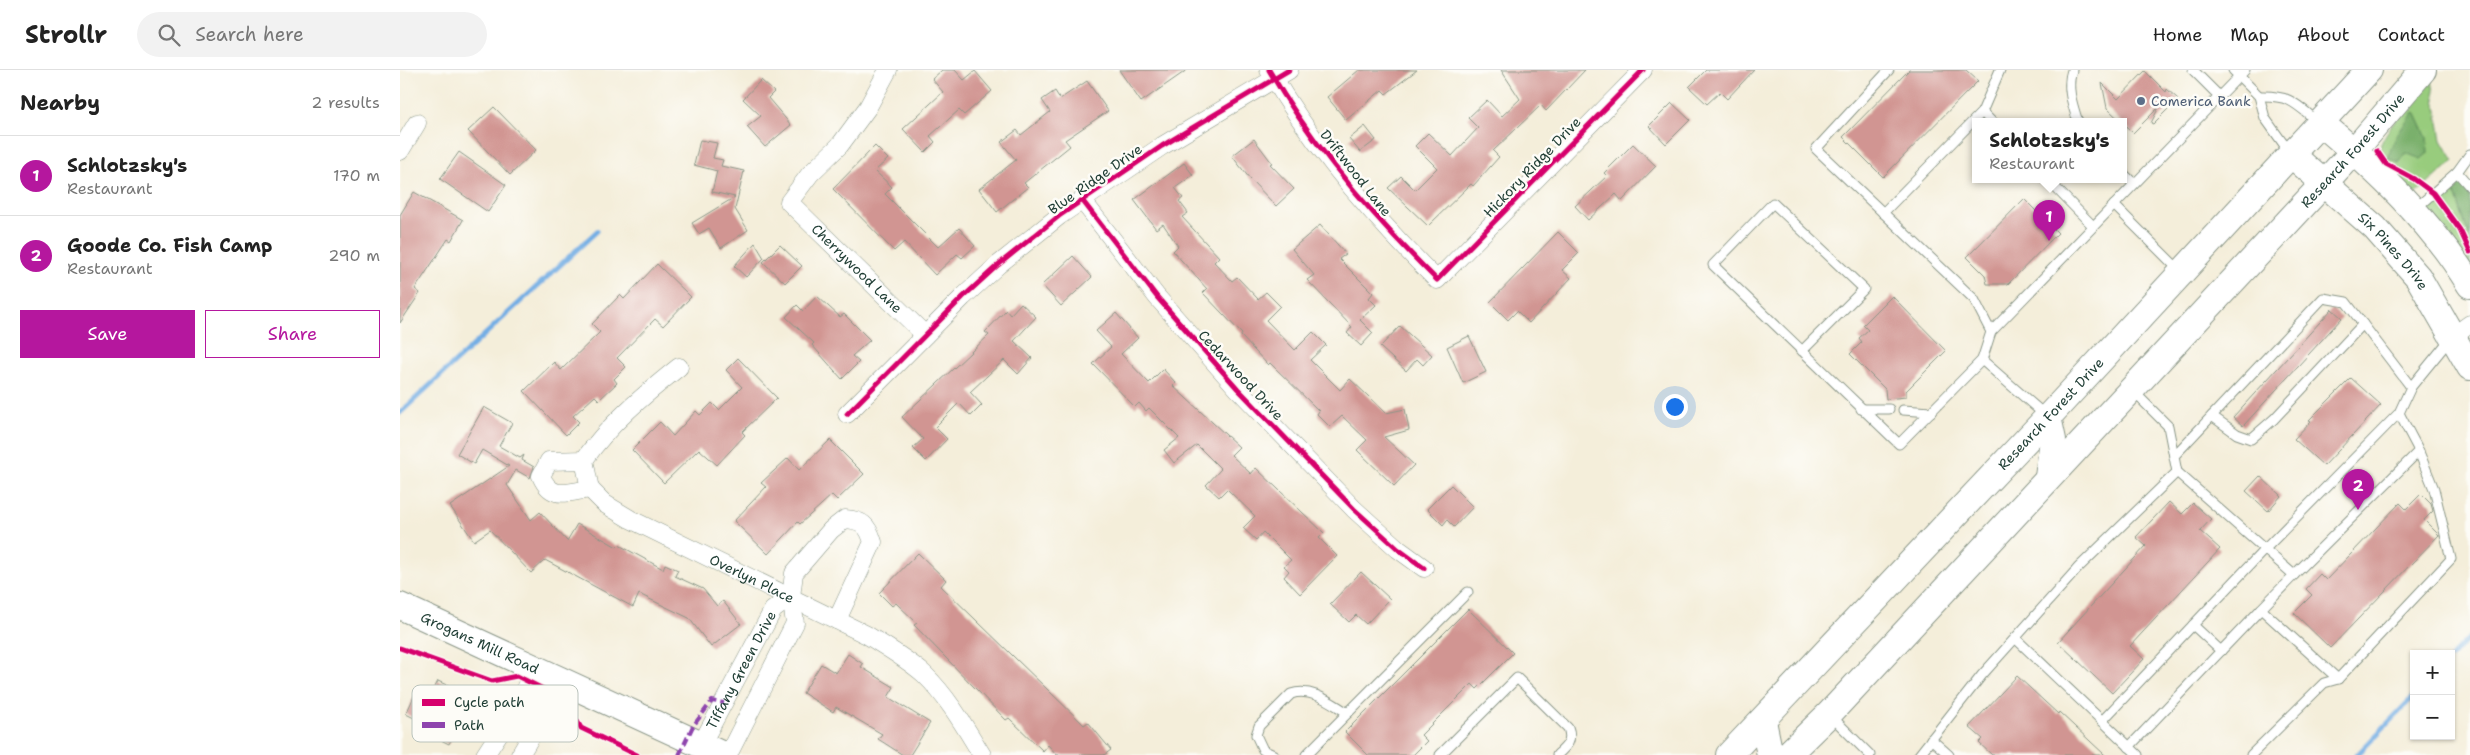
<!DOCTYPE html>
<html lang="en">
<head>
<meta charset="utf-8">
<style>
  body { margin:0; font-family:"Shantell Sans",sans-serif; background:#f2f2f2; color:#222 }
  .controls { position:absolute; right:15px; bottom:15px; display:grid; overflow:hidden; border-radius:0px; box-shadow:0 1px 4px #0004 }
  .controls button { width:45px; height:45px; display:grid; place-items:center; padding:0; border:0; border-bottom:1px solid #e0e0e0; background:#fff; color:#222; font:25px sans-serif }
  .you { position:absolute; left:1274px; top:336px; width:18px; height:18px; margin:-12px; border:4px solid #fff; border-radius:50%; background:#1a73e8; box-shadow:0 0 0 8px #1a73e833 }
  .badge { display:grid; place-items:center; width:32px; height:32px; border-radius:50%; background:#b5179e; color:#fff; font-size:16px; font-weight:700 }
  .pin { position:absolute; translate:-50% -41px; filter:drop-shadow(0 1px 2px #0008) }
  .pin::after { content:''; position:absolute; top:26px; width:18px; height:15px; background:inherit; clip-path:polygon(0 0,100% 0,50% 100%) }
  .popup { position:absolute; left:1572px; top:48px; width:155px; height:65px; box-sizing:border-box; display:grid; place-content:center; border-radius:0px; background:#fff; filter:drop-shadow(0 1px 4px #0005); font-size:16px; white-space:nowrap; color:#767676 }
  .popup b { font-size:19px; color:#222 }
  .popup::after { content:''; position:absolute; left:50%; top:100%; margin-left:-10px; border:10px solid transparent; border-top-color:#fff }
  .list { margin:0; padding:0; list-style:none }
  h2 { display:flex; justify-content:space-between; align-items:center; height:65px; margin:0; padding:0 20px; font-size:21px }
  h2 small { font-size:16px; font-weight:400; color:#767676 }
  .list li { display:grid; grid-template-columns:32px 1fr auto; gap:15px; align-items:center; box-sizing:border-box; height:80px; padding:0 20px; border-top:1px solid #e0e0e0 }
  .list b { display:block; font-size:19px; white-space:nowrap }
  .list p { margin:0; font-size:16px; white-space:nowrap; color:#767676 }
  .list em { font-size:16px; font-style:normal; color:#767676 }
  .actions { display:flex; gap:10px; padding:15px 20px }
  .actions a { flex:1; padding:11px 0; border:1px solid #b5179e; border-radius:0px; text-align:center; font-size:18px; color:#b5179e }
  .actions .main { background:#b5179e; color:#fff }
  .icon { flex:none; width:28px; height:28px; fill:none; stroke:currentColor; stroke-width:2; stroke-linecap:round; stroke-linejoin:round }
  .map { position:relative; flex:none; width:2070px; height:685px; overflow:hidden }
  header { display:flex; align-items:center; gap:30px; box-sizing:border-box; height:70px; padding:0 25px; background:#fff; border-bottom:1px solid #e0e0e0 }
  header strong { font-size:24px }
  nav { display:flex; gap:28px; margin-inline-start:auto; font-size:18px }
  .search { width:350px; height:45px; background:#f2f2f2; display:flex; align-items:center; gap:12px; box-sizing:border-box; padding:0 18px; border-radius:28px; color:#767676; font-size:19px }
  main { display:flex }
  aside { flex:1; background:#fff }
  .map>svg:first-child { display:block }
  .green { fill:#98cc7d; stroke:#5c8458 }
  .forest { fill:#7ab06c; stroke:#4c7650 }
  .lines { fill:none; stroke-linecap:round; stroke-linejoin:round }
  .stream { stroke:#73aee4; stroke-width:5 }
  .building { fill:#d19592 }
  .lane-casing { stroke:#8a9687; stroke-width:11 }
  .street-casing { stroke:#8a9687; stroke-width:19 }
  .secondary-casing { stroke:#8a9687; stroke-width:28 }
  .lane { stroke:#fff; stroke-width:9 }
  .street { stroke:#fff; stroke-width:18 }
  .secondary { stroke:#fff; stroke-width:26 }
  .quiet { stroke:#8e44ad; stroke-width:4; stroke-dasharray:8 4; stroke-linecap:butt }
  .cycleway-casing { stroke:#fdfcf7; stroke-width:8 }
  .cycleway { stroke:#d6006c; stroke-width:5 }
  .service-dot { fill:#5c6f8a; stroke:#fdfcf7; stroke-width:2 }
  .labels { text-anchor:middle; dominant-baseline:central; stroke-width:5; stroke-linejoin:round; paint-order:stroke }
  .service-label { font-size:14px; fill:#4e5e75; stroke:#fdfcf7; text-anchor:start }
  .street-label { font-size:14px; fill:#1f3d34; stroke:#fdfcf7 }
  .key { fill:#fdfcf7; stroke:#bac3bc; stroke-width:1 }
  .key-label { font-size:14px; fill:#1f3d34 }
</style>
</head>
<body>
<header>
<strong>Strollr</strong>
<div class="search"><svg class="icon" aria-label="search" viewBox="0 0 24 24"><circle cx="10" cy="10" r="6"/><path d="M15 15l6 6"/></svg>Search here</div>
<nav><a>Home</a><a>Map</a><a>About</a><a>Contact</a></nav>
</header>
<main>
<aside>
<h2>Nearby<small>2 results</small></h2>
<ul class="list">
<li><span class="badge">1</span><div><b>Schlotzsky's</b><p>Restaurant</p></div><em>170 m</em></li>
<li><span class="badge">2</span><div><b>Goode Co. Fish Camp</b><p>Restaurant</p></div><em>290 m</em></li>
</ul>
<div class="actions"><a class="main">Save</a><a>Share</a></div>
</aside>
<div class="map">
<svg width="2070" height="685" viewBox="0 0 2070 685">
  <rect width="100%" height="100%" fill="#fdfcf7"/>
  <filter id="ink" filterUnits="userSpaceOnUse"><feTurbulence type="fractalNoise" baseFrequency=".02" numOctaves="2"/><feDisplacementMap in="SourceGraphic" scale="10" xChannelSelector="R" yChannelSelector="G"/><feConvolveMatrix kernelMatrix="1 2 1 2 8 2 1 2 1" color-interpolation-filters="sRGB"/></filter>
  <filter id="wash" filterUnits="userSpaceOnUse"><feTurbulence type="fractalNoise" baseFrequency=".0096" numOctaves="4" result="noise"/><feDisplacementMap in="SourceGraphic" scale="20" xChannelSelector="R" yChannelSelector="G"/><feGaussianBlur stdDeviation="1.12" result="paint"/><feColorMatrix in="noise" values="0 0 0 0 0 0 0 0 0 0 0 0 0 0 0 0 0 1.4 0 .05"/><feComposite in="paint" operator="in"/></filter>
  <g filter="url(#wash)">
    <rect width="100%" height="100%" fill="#f4eeda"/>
    <g class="green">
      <path d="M2032,10L2042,70L2054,91L2016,124C2006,116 1990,109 1982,99C1963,75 2017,27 2032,10Z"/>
      <path d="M2052,114L2070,169V199L2027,139L2030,133Z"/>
    </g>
    <g class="forest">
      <path d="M2015,42L2027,68L2028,83L2021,89L2006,83L1999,93L1988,88C1993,69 2002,56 2015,42Z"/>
      <path d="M2055,111H2059L2070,124V169L2052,114Z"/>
    </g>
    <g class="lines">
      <g class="stream">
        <path d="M0,343L197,161"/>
        <path d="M2051,587L2070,567"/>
        <path d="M1957,685L2014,626"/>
      </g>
    </g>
    <g id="blocks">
      <g class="building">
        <path d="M542,0H555L564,10L575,1L592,21L564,45L559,40L530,66L535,72L525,82L503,59L543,22L532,9Z"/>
        <path d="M719,0H787L741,32Z"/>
        <path d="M959,0H1017L986,24L982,20L946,50L927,27Z"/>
        <path d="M1101,0H1185L1146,41L1141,35L1093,81L1099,87L1073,116L1071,114L1028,156L988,118L1001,106L1015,120L1037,98L1015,76L1028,63L1052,86L1078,58L1068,48L1087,30L1102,46L1120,29Z"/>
        <path d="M1306,0H1354L1327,29L1320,22L1307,34L1289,17Z"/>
        <path d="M1509,0H1566L1578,11L1483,107L1443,67Z"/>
        <path d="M1745,1L1766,22L1767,19L1778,29L1753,54L1751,53L1759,37L1733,63L1707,38L1702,13L1718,29Z"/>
        <path d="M361,10L374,22L368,28L391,55L365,77L347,57L361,46L343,29Z"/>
        <path d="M687,11L708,41L665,70L670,76L624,113L628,117L597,142L579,119L616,90L601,72L617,60L621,65L650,42L642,30L655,21L660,29Z"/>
        <path d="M1272,33L1290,50L1266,74L1249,56Z"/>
        <path d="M94,37L136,80L110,105L68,61Z"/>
        <path d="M965,56L976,70L960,82L949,69Z"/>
        <path d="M854,69L872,93L870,94L894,119L876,136L850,109L832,86Z"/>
        <path d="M300,70L317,73L313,88L323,90L321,96L344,101L335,139L348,160L321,178L309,158L299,164L292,153L335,127L312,122L317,101L294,95Z"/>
        <path d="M1233,74L1256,96L1222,131L1216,124L1188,150L1175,136L1207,106L1204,103Z"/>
        <path d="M475,76L488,89L475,101L492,117L485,124L538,177L559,158L575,176L562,188L557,184L535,205L504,172L494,181L433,119Z"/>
        <path d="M59,82L106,115L88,142L40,109Z"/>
        <path d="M784,93L793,105L775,118L783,128L779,131L788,143L782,147L819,187L814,192L832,211L837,207L858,229L866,222L880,236L866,250L895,280L913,262L926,275L910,290L940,320L950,309L986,343L1005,339L1009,360L984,367L1014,395L994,416L957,380L967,370L942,346L930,357L917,344L919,341L870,293L868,295L841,266L842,264L803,223L807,219L773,181L778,176L763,154L756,159L734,130Z"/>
        <path d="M14,122L63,150L51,171L48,169L15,219L20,223L0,253V145Z"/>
        <path d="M1624,129L1658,163L1608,214H1587L1585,205L1567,187Z"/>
        <path d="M920,155L946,184L939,189L973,223L969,228L976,235L960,250L973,263L961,276L947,263L952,257L907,210L914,205L892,179Z"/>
        <path d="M1158,162L1179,183L1162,200L1171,208L1129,253L1117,241L1108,250L1090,232Z"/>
        <path d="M355,173L364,188L346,207L334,196Z"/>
        <path d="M380,175L402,196L385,213L363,192Z"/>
        <path d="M673,186L692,207L661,236L642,215Z"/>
        <path d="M257,194L291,227L263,256L255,249L217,288L226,297L214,309L217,313L199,330L195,326L173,346L179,352L166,365L124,321L154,292L161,300L200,262L192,254L220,225L224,229Z"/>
        <path d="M417,226L440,247L444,244L470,270L452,286L459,292L442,309L412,275L414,273L386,247L397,235L403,241Z"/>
        <path d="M1492,226L1546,281L1506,321V327L1486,329L1485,319L1450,284L1462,272L1459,268L1468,260L1463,255Z"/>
        <path d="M621,233L636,247L614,271L632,288L618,304L604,290L570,322L582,335L571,346L559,333L535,357L547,369L526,391L513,378L523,369L502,347L589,265L585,262L606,240L610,245Z"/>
        <path d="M1932,239L1942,248L1843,356L1833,347Z"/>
        <path d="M716,243L738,268L721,284L749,313L763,299L776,313L773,316L839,377L831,385L851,404L856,398L924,463L919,468L937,486L900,524L884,507L889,501L884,496L891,490L863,462L856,470L843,458L855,446L827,419L819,427L806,415L821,399L797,375L774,393L764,380L779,368L749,338L746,341L739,333L735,337L693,294L711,277L696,261Z"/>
        <path d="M1000,256L1032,285L1023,295L1017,289L1006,301L980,277Z"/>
        <path d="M1069,266L1086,302L1063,313L1047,277Z"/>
        <path d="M338,288L377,328L342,362L345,365L317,395L299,379L264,413L232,380L260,352L273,366L296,341L300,345L312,333L319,340L342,317L326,300Z"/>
        <path d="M1951,308L1981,335L1924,396L1894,369L1911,351L1909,350Z"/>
        <path d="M84,337L112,353L99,376L120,388L124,385L122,390L134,397L130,408L116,400L107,415L131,450L140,442L167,471L177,454L217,477L219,475L263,499L265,494L278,500L275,506L303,519L317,536L323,531L341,554L311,577L289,548L239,524L233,537L145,490L131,503L90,460L74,471L50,436L109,396L82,380L74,394L57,384Z"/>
        <path d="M430,370L464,404L437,430L432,425L400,454L398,452L368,484L334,451L366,417L361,413L388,388L399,400Z"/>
        <path d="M1860,406L1881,426L1868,441L1846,421Z"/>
        <path d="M1051,415L1073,437L1054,457L1047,450L1043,455L1027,439Z"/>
        <path d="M2021,424L2031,434L2033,441L2024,450L2039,465L1930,578L1894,543L1912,525L1906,519L1920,504L1926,510L2000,433L2006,439Z"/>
        <path d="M1769,432L1782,444L1793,433L1811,449L1800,461L1820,479L1730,576L1744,589L1712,623L1658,572L1746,476L1736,467Z"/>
        <path d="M518,483L546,510L541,516L684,655L688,652L711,680L704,685H657L648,675L643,681L609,648L606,650L514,555L517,553L496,533L492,536L479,523Z"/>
        <path d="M961,502L990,529L966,554L956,545L949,552L930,534Z"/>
        <path d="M1068,539L1113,583L1077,619L1072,614L1021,665L1027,671L1013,685H968L945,662Z"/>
        <path d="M448,584L463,594L461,597L494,617L488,627L530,653L510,685H503L478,669L482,664L436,637L433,642L403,623L421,594L436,603Z"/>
        <path d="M1617,606L1658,644L1659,642L1705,685H1592L1579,673L1583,669L1569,657Z"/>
        <path d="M38,611L72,627L49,674L16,658L20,651L6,644L16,622L29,629Z"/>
      </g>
    </g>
  </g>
  <g filter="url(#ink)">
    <use href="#blocks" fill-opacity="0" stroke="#8a9687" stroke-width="1"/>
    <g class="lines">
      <defs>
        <g id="lane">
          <path d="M1489,0L1416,79L1574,229L1591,262"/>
          <path d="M1672,0C1666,18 1673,36 1678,52"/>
          <path d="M1793,0L1819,26"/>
          <path d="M1833,0L1859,26L1865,48L1890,83"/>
          <path d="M1859,26C1890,25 1895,33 1918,52"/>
          <path d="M1592,52L1582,42L1600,0"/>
          <path d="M2057,102L2070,84"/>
          <path d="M1723,103L1734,114"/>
          <path d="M1648,110L1693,156"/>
          <path d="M1714,135L1780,201"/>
          <path d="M2015,139L2057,102L2070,117"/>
          <path d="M1483,143L1582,42"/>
          <path d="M1402,281L1464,219L1373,133L1313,195L1499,374L1582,290L1646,346"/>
          <path d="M1582,290L1591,262L1845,0"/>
          <path d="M1461,339H1489"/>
          <path d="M1503,340L1531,342"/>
          <path d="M1812,346L1837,364L1851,369L1874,349L1963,254"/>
          <path d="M1774,386L1923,228L1946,232L2011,317"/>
          <path d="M1777,402L1894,505L1861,539L1938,609L2051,489L2034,419L2017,377L1999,343"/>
          <path d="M1894,505L2019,381"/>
          <path d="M1793,555L1821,581"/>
          <path d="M1615,568L1738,685"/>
          <path d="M1431,646L1470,685"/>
          <path d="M1702,651L1865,479L1999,343L2011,317L2051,268"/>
          <path d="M1531,669L1549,685"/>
          <path d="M1729,677L1861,539"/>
          <path d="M874,685L863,680L856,665L859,656L891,624C912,617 931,633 948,643"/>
          <path d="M906,685L1068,522"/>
          <path d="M1040,685L1117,608L1168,658C1173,671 1167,676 1157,685"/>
          <path d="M1519,685L1582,605L1679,497L1777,402L1768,356L1733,321"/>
          <path d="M1851,685L1924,613L1938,609"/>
        </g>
        <g id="street">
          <path id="s1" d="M488,0L468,37L440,75L410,104L389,132L525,265"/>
          <path d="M869,0C914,78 973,147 1037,210L1243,0"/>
          <path d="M0,81L17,53"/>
          <path d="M682,130L757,227L838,319L954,439L998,479L1024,498"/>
          <path d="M2052,267L2070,254"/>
          <path d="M447,344L563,227L598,195L659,146L762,76L889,0"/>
          <path d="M184,390L149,391L141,406C152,431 167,422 190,419"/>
          <path id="s2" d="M190,419L205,434L230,449L467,565C486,577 507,589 524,604C548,627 565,657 582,685"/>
          <path d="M190,419L184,390C209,354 244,325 279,297"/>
          <path id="s3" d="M301,675L373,540L391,527"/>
          <path d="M85,685L120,631L134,597"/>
          <path d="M120,685L164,610"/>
          <path d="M328,685L395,553L391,527L394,503L431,460L445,449C462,450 468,455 473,472L437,550"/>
        </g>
        <g id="secondary">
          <path d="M1921,53C1978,101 2031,151 2070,215"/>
          <path id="s4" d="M1892,85L1975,158L2018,207L2070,297"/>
          <path d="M1648,347L1653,370L1648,407"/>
          <path id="s5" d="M0,536L323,685"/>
          <path d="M1363,651L1370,685"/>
          <path id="s6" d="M1329,685L1648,347L1969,0"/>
          <path id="s7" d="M1387,685L1429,644L1954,81L2023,0"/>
        </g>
      </defs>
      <use href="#lane" class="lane-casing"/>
      <use href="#street" class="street-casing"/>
      <use href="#secondary" class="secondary-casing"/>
      <use href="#lane" class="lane"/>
      <use href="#street" class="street"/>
      <use href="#secondary" class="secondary"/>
      <path class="quiet" d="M279,685L293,656L312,631L324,633"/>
      <defs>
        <g id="cycleway">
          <path d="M869,0C914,78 973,147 1037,210L1243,0"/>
          <path d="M1977,81L1986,94L2014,109L2033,123L2060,160L2070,182"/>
          <path d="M682,130L757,227L838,319L954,439L998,479L1024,498"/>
          <path d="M447,344L563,227L598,195L659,146L762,76L889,0"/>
          <path d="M0,578L92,611L117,606L165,630L181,658L237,685"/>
        </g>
      </defs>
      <use href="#cycleway" class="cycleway-casing"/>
      <use href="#cycleway" class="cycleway"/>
    </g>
  </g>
  <circle class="service-dot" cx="1741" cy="31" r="5"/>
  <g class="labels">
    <g class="service-label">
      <text x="1751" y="31">Comerica Bank</text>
    </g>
    <g class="street-label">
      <text stroke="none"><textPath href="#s7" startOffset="828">Research Forest Drive</textPath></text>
      <text transform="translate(1132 97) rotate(-46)">Hickory Ridge Drive</text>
      <text transform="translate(956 103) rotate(52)">Driftwood Lane</text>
      <text transform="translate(695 109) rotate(-35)">Blue Ridge Drive</text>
      <text stroke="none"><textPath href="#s4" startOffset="140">Six Pines Drive</textPath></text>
      <text stroke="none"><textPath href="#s1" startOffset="261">Cherrywood Lane</textPath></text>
      <text transform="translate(841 305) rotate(47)">Cedarwood Drive</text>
      <text stroke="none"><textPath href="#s6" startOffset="469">Research Forest Drive</textPath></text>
      <text stroke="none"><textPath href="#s2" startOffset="186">Overlyn Place</textPath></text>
      <text stroke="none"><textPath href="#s5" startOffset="88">Grogans Mill Road</textPath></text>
      <text stroke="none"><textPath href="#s3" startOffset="85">Tiffany Green Drive</textPath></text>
    </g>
  </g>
  <rect x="12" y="615" width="166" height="57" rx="8" class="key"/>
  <rect x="22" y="629" width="23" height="7" fill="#d6006c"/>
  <rect x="22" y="652" width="23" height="6" fill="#8e44ad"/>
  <g class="key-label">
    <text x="54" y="637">Cycle path</text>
    <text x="54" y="660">Path</text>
  </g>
</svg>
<div class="controls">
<button>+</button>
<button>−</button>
</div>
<div class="you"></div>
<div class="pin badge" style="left:1649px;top:171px">1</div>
<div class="popup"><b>Schlotzsky's</b>Restaurant</div>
<div class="pin badge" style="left:1958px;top:440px">2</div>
</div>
</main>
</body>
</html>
